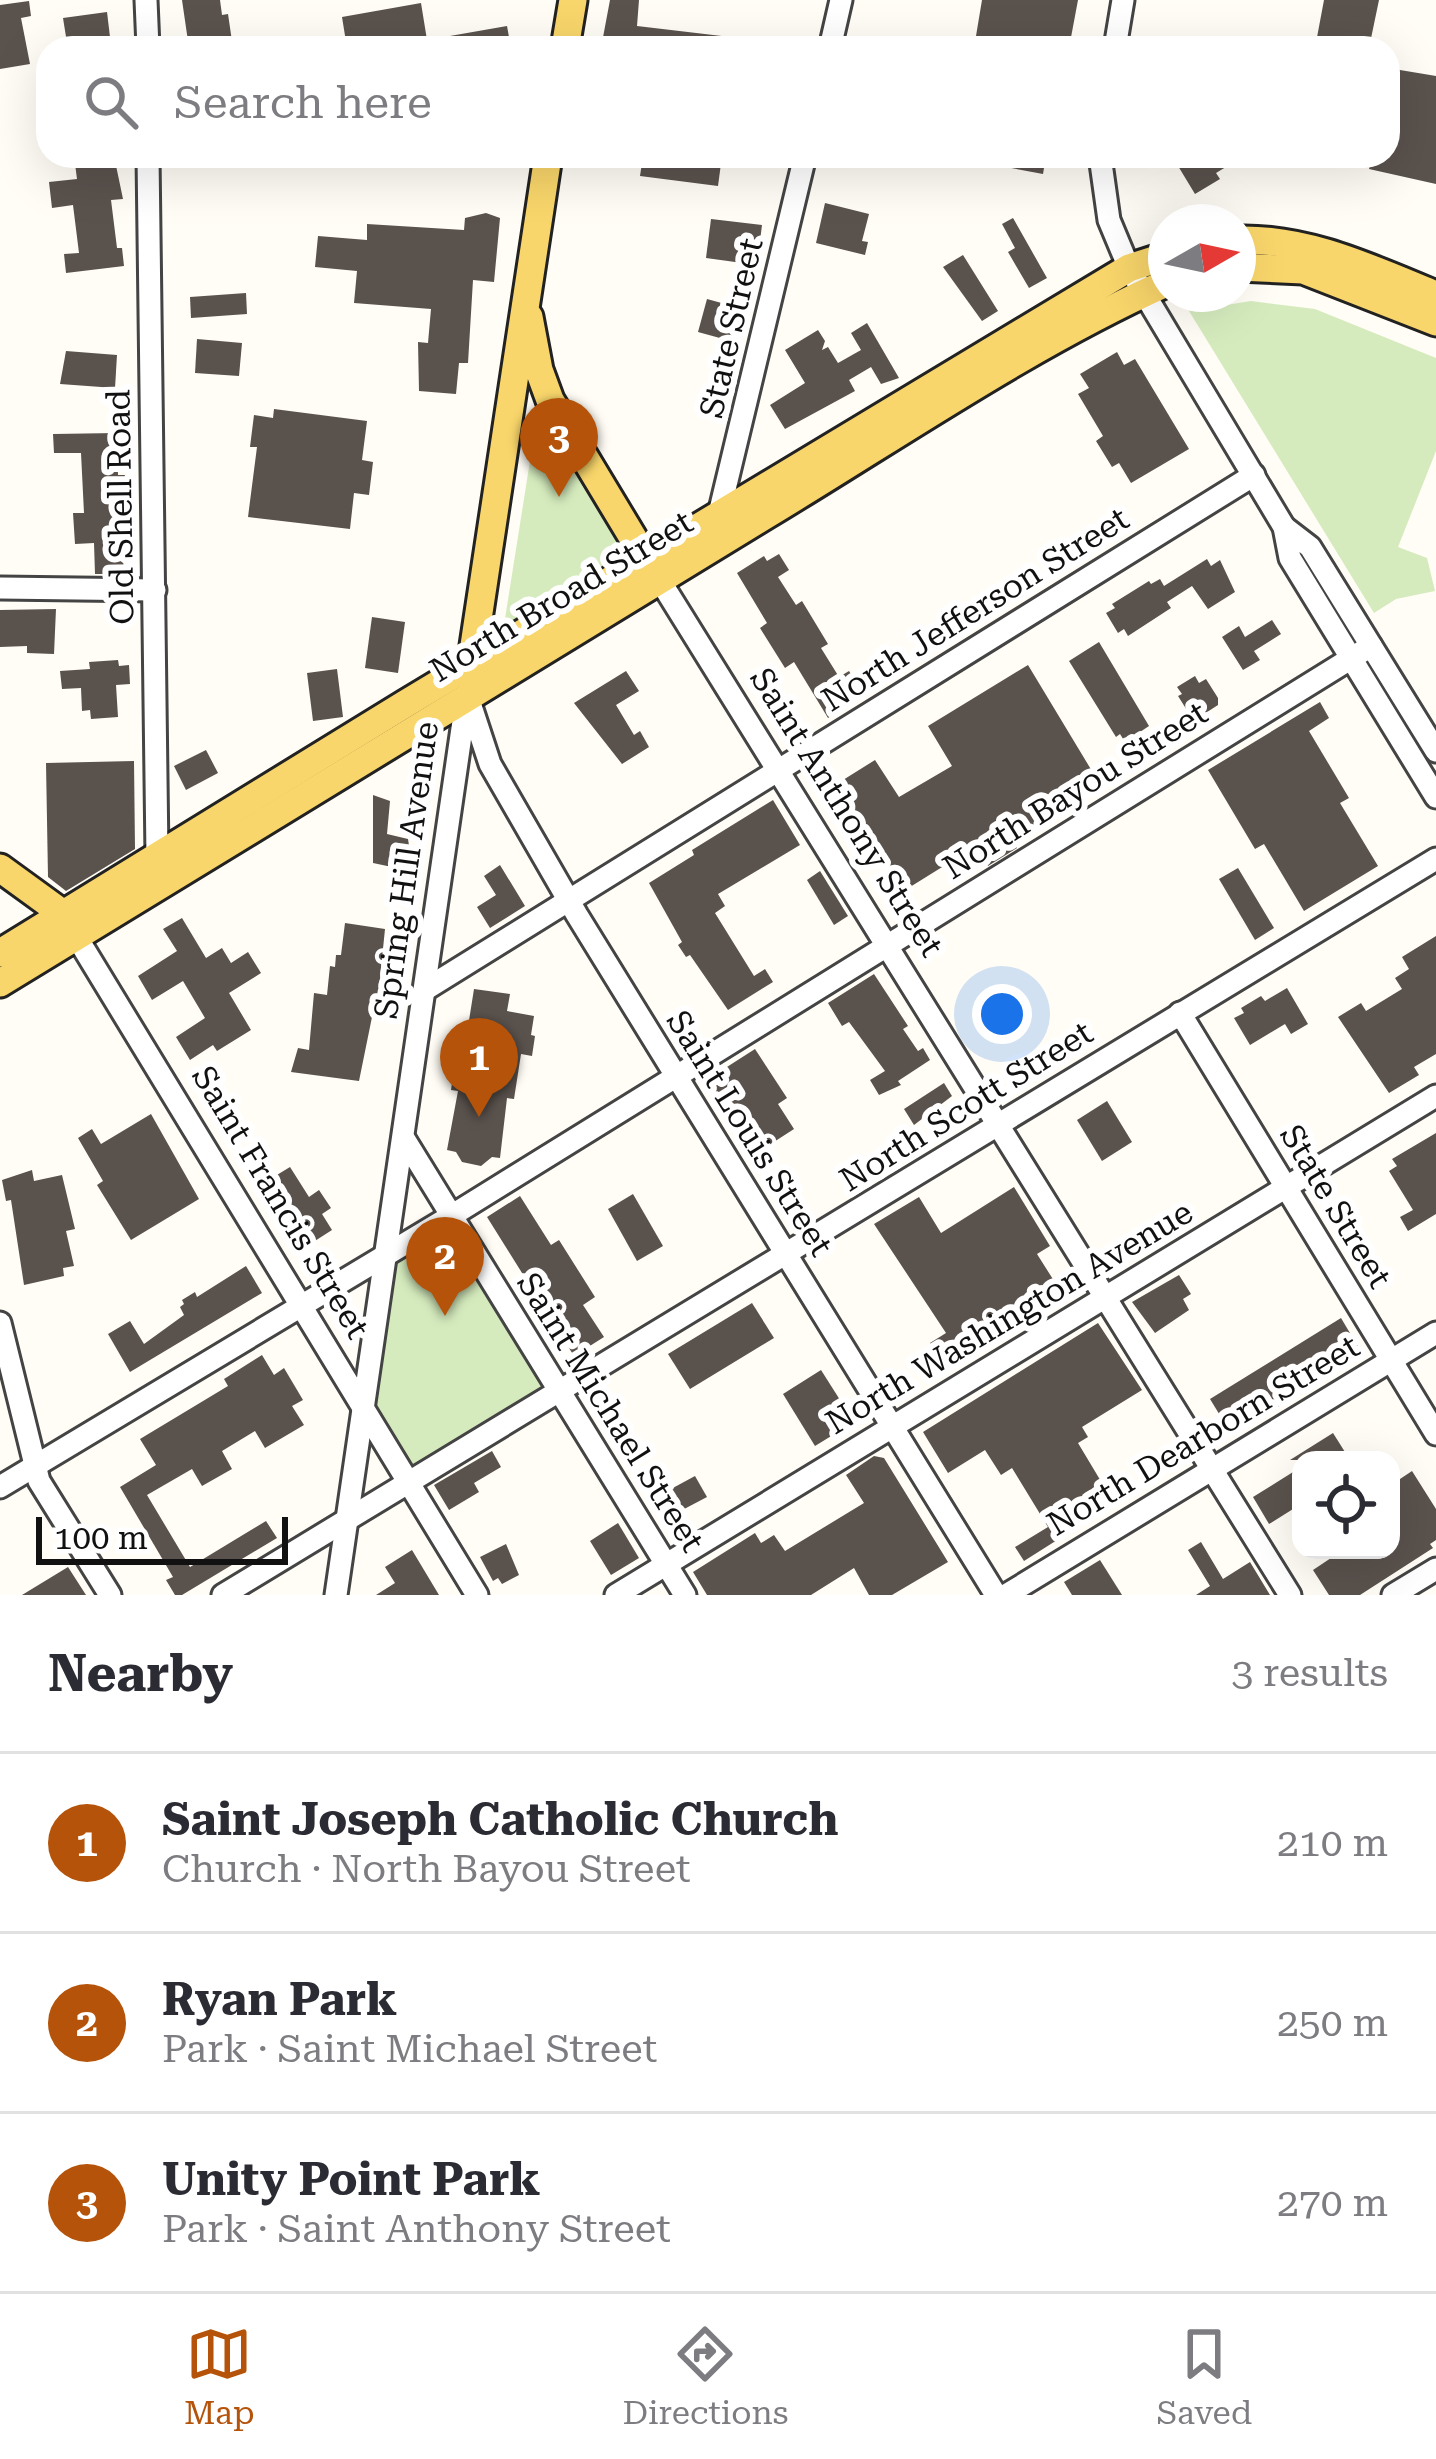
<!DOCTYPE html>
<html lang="en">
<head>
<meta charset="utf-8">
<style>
  body { margin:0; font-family:"Roboto Serif",serif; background:#f7f7f7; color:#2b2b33 }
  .controls { position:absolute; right:36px; bottom:36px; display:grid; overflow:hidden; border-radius:24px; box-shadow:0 12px 48px #0002 }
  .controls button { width:108px; height:108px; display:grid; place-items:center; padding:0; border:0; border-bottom:3px solid #e1e1e2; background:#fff; color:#2b2b33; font:60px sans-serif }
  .compass { position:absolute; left:1148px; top:204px; width:108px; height:108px; border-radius:50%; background:#fff; box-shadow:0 12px 48px #0002; rotate:81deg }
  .scale { position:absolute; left:36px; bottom:30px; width:252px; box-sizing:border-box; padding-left:12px; border:6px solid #111; border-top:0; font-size:33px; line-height:42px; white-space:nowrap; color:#111; -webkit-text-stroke:9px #fff; paint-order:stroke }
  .you { position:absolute; left:1002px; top:1014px; width:42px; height:42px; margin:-30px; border:9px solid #fff; border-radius:50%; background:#1a73e8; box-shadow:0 0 0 18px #1a73e833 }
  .badge { display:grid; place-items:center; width:78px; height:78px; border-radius:50%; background:#b45309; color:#fff; font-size:39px; font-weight:700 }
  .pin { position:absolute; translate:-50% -99px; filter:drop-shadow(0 3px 6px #0008) }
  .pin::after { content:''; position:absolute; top:63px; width:42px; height:36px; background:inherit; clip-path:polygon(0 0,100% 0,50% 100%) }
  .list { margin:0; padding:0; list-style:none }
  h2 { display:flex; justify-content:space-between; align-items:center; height:156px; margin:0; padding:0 48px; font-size:51px }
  h2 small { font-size:39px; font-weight:400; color:#7c7c81 }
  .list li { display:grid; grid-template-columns:78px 1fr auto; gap:36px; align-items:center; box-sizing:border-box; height:180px; padding:0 48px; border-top:3px solid #e1e1e2 }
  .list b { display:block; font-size:45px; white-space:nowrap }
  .list p { margin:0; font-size:39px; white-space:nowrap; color:#7c7c81 }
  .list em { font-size:39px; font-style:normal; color:#7c7c81 }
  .icon { flex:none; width:66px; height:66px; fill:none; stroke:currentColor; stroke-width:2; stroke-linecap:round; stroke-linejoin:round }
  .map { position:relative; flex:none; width:1436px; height:1595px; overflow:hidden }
  .search { position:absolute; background:#fff; box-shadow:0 12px 48px #0002; left:36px; right:36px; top:36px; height:132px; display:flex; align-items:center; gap:30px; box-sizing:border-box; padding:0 42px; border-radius:36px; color:#7c7c81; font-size:45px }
  .sheet { height:696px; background:#fff }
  nav { display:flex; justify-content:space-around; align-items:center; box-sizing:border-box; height:168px; border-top:3px solid #e1e1e2; background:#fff; font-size:33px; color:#7c7c81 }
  nav a { display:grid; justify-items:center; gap:6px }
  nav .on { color:#b45309 }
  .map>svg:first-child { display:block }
  .green { fill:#d5ebbd }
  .building { fill:#5a524d }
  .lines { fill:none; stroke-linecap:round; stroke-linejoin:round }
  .minor-casing { stroke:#444; stroke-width:27 }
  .major-casing { stroke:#222; stroke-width:33 }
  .minor { stroke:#fff; stroke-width:21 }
  .major { stroke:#f9d66b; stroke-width:27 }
  .labels { text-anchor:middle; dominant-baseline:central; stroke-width:12; stroke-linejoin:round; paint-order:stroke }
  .street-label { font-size:33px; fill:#111; stroke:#fff }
</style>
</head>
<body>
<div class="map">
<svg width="1436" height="1595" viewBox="0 0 1436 1595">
  <rect width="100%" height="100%" fill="#fffdf5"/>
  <g class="green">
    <path d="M1251,301L1315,309L1436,358V451L1398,547L1427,558L1435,591L1396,599L1374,613L1189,311Z"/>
    <path d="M541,413L628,553L509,628L504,625L533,442L527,418Z"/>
    <path d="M451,1216L561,1392L408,1481L363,1407L387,1254Z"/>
  </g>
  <g class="building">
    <path d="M182,0H220L222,15L228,14L233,48H189Z"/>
    <path d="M610,0H639L637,26L747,39L746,48H601Z"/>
    <path d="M982,0H1078L1069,48H974Z"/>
    <path d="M1324,0H1379L1369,48H1315Z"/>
    <path d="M29,1L31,16L21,18L30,64L0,69V5Z"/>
    <path d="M421,3L427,40L507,26L511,48H347L342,17Z"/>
    <path d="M107,12L110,37L67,43L63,18Z"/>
    <path d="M1388,68L1436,76V184L1369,169L1373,156H1388Z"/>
    <path d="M74,156H114L123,199L111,200L117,248H122L124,266L66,273L64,254L79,253L73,205L52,208L49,182L77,179Z"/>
    <path d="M643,156H722L718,186L640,176Z"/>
    <path d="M985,156H1046L1043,174L985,163Z"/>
    <path d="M1172,156H1244L1216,173L1220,179L1195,194Z"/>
    <path d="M825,203L869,214L862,241L868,242L865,255L816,243Z"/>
    <path d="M486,213L500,218L494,282L473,280L468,363H459L456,394L419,391L418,342L428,343L431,309L354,303L357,271L315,267L318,236L367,240V224L464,230L465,218Z"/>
    <path d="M1013,218L1047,278L1029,288L1008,252L1015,248L1002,224Z"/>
    <path d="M711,219L762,225L757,265L706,258Z"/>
    <path d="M963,255L998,311L982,321L943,267Z"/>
    <path d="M246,293L247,314L191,318L190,297Z"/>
    <path d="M707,299L747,310L738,343L698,332Z"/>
    <path d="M867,323L899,378L881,384L871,367L849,380L855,391L785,429L770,405L805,383L785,350L818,330L825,341L822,350L828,347L838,363L861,350L851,333Z"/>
    <path d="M197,339L242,343L239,376L195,373Z"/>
    <path d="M66,351L117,355L115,388L60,384Z"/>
    <path d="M1117,352L1124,365L1135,359L1189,449L1131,483L1119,463L1112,467L1096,441L1103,436L1078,394L1089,388L1080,374Z"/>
    <path d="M274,409L367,421L362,460L373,462L369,495L354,493L350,529L248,517L257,447H250L254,415L273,418Z"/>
    <path d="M117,433L118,475H125L130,541L122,542L124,574H95L94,543L75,544L73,513H84L81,453H54L53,434Z"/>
    <path d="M779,554L789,570L778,577L796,605L802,601L828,644L821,648L839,677L849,671L860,688L849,695L853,702L828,718L794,662L785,668L760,628L767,623L737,573L764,556L767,561Z"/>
    <path d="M1207,559L1211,566L1220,560L1235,592L1208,609L1192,586L1167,602L1171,608L1128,636L1124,629L1118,633L1106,613L1115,608L1112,604L1149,581L1151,584L1160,579L1164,586Z"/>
    <path d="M56,609L54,654L27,653V646L0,647V610Z"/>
    <path d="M372,617L405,622L398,673L365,668Z"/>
    <path d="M1272,620L1281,634L1254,651L1260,660L1243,670L1222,637L1239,626L1245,637Z"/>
    <path d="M1099,642L1149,726L1125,742L1120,734L1116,737L1069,661Z"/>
    <path d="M118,660L119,666L129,665L130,684L116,685L118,717L91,719L90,710L82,711L81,688L62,689L60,671L90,669L89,662Z"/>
    <path d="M1028,665L1101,786L1014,843L1017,848L988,866L985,861L956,879L947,864L902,892L874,848L868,852L855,832L862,828L835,785L875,760L899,797L952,766L928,726Z"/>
    <path d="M337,669L343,717L313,721L307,673Z"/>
    <path d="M626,671L639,691L616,705L634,735L640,731L649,747L622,764L574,703Z"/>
    <path d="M1195,676L1199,683L1206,679L1218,698V705L1201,716L1197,711L1190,715L1178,696L1182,694L1177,687Z"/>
    <path d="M1320,702L1329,718L1309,731L1349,798L1340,803L1378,866L1304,911L1264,844L1255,849L1208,770Z"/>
    <path d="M206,750L218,773L186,790L174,766Z"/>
    <path d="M134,761L135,849L66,891L48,877L46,763Z"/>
    <path d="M373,795L390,801L387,834L408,839L410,852L394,849L392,867L373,863Z"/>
    <path d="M773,800L800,845L718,894L725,906L715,913L754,976L765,969L773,982L728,1010L690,955L686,957L678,945L682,942L649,883L694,855L692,850Z"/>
    <path d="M500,865L525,906L490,928L477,907L496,895L484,876Z"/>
    <path d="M1238,868L1274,928L1255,940L1219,879Z"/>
    <path d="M820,871L848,916L834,925L807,880Z"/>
    <path d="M182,918L206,958L222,948L231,963L248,952L261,973L229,993L251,1030L217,1051L213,1045L190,1060L176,1037L205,1018L183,981L152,1000L138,976L177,951L163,929Z"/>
    <path d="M345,923L385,929L376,1018L372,1017L359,1081L291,1072L298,1048L309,1050L314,993L327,995L330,966L335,967L336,955H341Z"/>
    <path d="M1436,936V1054L1414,1067L1419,1075L1389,1093L1338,1017L1361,1003L1366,1011L1402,989L1395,978L1409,969L1402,957Z"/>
    <path d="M874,974L908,1026L903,1029L918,1051L923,1048L930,1060L898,1081L901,1085L879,1095L870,1080L885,1071L849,1022L842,1026L828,1003Z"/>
    <path d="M1287,988L1308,1024L1291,1034L1285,1024L1250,1045L1234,1018L1244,1013L1241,1008L1261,996L1265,1001Z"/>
    <path d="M474,989L510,994L507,1011L534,1016L531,1035L535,1036L532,1056L521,1054L514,1099L507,1098L500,1158L492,1157L481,1166L462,1162L456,1152L447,1150L458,1091L451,1090L455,1061L461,1062L464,1052Z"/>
    <path d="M755,1049L787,1098L778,1104L794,1129L763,1149L747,1124L736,1130L705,1081Z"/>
    <path d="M944,1083L952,1096L914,1125L904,1109Z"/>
    <path d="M1107,1101L1132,1142L1102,1161L1077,1120Z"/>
    <path d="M151,1114L199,1199L131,1240L97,1185L103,1181L78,1138L92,1129L101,1144Z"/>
    <path d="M1436,1133V1214L1408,1231L1400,1217L1413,1210L1389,1171L1397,1166L1392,1159Z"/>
    <path d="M290,1167L309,1197L319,1190L331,1208L322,1214L332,1230L307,1246L267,1181Z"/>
    <path d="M32,1170L34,1181L62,1175L75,1229L66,1231L74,1266L63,1268L64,1276L24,1285L11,1200L6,1201L2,1180Z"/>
    <path d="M1014,1187L1050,1246L1037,1254L1056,1284L1028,1302L1036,1315L947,1370L930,1343L946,1333L874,1224L919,1197L941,1233Z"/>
    <path d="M633,1194L663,1246L637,1261L608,1209Z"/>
    <path d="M520,1196L551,1245L559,1240L595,1297L583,1305L604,1337L574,1356L487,1217Z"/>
    <path d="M246,1266L262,1293L130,1372L108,1334L130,1321L144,1344L184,1315L180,1307L184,1304L182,1300L195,1292L197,1297Z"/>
    <path d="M1179,1275L1191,1294L1183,1299L1189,1310L1155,1333L1132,1302Z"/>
    <path d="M752,1303L774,1338L690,1389L668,1354Z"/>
    <path d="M1341,1318L1363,1355L1232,1435L1210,1399Z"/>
    <path d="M1098,1323L1142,1390L1082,1427L1088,1437L1078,1443L1102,1483L1082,1495L1095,1516L1024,1561L1015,1547L1048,1527L1012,1468L1001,1475L985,1450L948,1473L923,1432Z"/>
    <path d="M262,1355L274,1375L284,1368L303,1400L292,1406L304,1425L265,1448L255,1431L222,1451L232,1469L202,1486L192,1469L147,1495L190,1567L266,1521L277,1538L182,1595H175L166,1580L173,1577L120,1487L156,1465L140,1439L228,1386L224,1379Z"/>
    <path d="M821,1370L854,1422L815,1446L783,1394Z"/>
    <path d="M1333,1433L1350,1460H1290Z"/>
    <path d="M492,1451L501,1467L474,1483L479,1492L449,1510L434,1485Z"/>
    <path d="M874,1456L884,1458L948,1562L892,1595H869L854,1568L811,1595H707L693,1572L755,1533L761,1543L774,1535L785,1551L864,1503L846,1475Z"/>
    <path d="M1301,1467V1504L1269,1524L1253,1497Z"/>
    <path d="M1412,1471L1436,1509V1540L1430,1544L1433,1548L1360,1595H1329L1313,1570L1343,1550H1391V1485Z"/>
    <path d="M695,1476L707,1497L669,1517L658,1496Z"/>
    <path d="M618,1523L639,1558L611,1575L590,1541Z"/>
    <path d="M1201,1542L1223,1579L1250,1562L1270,1595H1196L1210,1586L1188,1550Z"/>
    <path d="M506,1544L519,1575L502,1584L498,1578L493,1581L480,1557Z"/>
    <path d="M412,1550L439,1595H376L395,1583L385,1567Z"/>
    <path d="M1100,1560L1122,1595H1072L1064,1582Z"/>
    <path d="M68,1567L86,1595H22Z"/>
  </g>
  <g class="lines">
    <defs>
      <g id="minor">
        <path d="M146,0L148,48"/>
        <path d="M830,48L841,0"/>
        <path d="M1115,48L1123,0"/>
        <path d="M148,156L157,856"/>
        <path d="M1100,156L1109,220L1129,268L1284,527L1290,558L1436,797"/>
        <path d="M719,514L805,156"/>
        <path d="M1284,527L1310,547L1436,751"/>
        <path d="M659,579L1290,1595"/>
        <path d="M0,588L155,590"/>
        <path d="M467,694L490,764L577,915L996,1595"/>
        <path d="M76,936L477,1595"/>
        <path d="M426,989L1254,475"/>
        <path d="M1180,1013L1436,1434"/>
        <path d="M405,1140L685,1595"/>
        <path d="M0,1323L39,1481L110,1595"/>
        <path d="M0,1487L451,1216L1371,646"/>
        <path d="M223,1595L1436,859"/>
        <path d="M336,1595L466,701"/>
        <path d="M616,1595L1436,1096"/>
        <path d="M1006,1595L1436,1333"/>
        <path d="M1393,1595L1436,1569"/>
      </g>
      <g id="major">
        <path d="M565,48L573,0"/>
        <path d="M1238,240C1308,238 1372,269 1436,295"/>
        <path d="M1238,267L1303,270L1436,322"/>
        <path d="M529,317L539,370L550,400L653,571"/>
        <path d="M470,672L548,156"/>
        <path d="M0,868L55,908L70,928"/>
        <path d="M0,953L405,704L1129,268L1166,256"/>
        <path d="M0,983C255,826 510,669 766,515C897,436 1027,346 1166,283"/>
      </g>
    </defs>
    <use href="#minor" class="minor-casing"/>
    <use href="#major" class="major-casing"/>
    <use href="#minor" class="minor"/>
    <use href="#major" class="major"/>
  </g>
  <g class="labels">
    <g class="street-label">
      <text transform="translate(731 328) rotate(-77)">State Street</text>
      <text transform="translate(120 507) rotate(-91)">Old Shell Road</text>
      <text transform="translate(561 596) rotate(-31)">North Broad Street</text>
      <text transform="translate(975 609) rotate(-32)">North Jefferson Street</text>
      <text transform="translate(1075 790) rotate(-32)">North Bayou Street</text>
      <text transform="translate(847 812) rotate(58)">Saint Anthony Street</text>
      <text transform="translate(406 870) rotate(-82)">Spring Hill Avenue</text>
      <text transform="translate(966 1106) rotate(-32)">North Scott Street</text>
      <text transform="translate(750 1133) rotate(58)">Saint Louis Street</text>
      <text transform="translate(281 1202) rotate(59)">Saint Francis Street</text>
      <text transform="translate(1336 1206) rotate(59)">State Street</text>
      <text transform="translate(1009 1317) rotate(-31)">North Washington Avenue</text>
      <text transform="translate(611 1412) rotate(58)">Saint Michael Street</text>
      <text transform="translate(1203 1435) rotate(-31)">North Dearborn Street</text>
    </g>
  </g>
</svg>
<div class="controls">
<button><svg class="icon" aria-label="locate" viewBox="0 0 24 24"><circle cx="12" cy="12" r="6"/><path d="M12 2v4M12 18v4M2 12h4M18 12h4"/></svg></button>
</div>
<svg class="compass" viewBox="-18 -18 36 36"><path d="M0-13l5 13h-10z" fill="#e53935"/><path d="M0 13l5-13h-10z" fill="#7c7c81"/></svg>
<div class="scale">100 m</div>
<div class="you"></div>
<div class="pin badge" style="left:479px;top:1117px">1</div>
<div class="pin badge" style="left:445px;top:1316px">2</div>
<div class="pin badge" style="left:559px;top:497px">3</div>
<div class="search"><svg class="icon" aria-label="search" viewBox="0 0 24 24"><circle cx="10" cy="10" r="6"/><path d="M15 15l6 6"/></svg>Search here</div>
</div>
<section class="sheet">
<h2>Nearby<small>3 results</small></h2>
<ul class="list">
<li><span class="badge">1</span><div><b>Saint Joseph Catholic Church</b><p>Church · North Bayou Street</p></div><em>210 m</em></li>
<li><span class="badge">2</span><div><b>Ryan Park</b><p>Park · Saint Michael Street</p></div><em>250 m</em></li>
<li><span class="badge">3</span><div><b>Unity Point Park</b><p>Park · Saint Anthony Street</p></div><em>270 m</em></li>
</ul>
</section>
<nav>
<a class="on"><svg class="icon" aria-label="map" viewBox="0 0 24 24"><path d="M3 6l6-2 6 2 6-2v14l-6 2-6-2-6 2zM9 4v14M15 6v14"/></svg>Map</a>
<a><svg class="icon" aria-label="directions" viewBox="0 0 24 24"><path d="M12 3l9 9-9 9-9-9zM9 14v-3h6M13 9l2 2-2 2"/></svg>Directions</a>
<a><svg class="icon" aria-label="saved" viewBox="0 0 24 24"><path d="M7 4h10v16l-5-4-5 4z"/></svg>Saved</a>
</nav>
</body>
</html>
